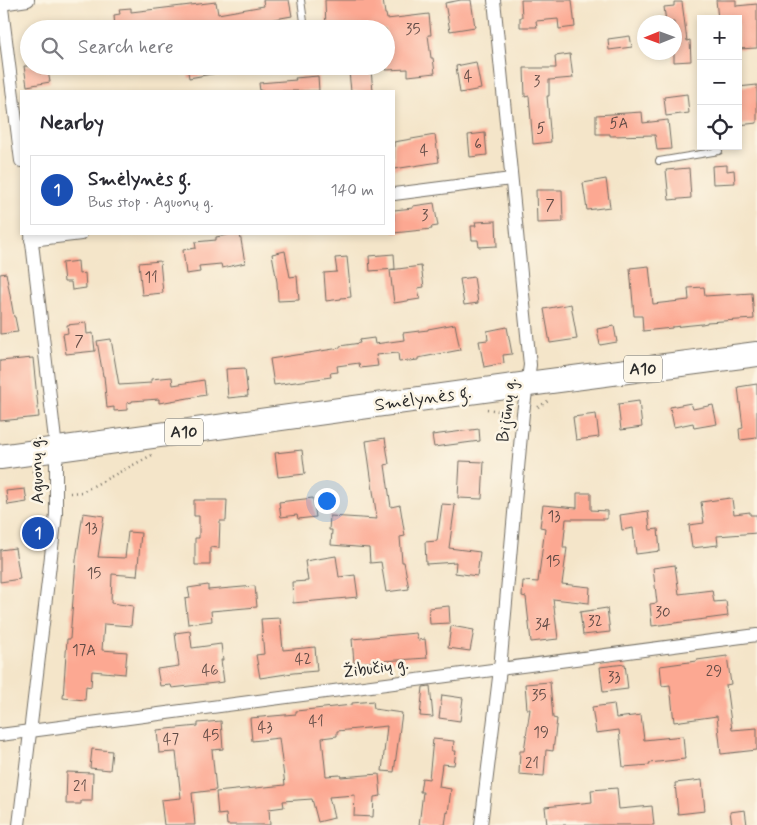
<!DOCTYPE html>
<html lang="en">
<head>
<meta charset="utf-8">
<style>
  body { margin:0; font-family:Mynerve,sans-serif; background:#f7f7f7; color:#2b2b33 }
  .controls { position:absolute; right:15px; top:15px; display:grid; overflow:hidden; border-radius:0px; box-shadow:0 2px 8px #0003 }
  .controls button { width:45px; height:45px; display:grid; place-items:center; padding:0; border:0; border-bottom:1px solid #e1e1e2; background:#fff; color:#2b2b33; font:25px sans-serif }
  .compass { position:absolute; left:637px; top:15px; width:45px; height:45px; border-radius:50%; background:#fff; box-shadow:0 2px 8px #0003; rotate:269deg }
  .you { position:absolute; left:326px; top:500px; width:18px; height:18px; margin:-12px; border:4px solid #fff; border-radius:50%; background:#1a73e8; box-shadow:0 0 0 8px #1a73e833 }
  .badge { display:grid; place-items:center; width:32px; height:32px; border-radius:50%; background:#d1495b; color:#fff; font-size:16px; font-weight:700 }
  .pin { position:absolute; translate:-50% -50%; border:2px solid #fff; box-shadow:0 1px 5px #0006 }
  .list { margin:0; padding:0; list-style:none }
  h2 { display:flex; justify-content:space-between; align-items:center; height:65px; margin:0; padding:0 20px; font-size:21px }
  h2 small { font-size:16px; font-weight:400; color:#7c7c81 }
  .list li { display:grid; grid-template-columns:32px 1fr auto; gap:15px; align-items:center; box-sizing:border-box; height:70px; margin:0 10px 10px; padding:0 10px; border:1px solid #e1e1e2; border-radius:0px }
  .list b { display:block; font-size:19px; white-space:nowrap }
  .list p { margin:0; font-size:16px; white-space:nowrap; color:#7c7c81 }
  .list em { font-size:16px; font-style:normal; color:#7c7c81 }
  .icon { flex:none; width:28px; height:28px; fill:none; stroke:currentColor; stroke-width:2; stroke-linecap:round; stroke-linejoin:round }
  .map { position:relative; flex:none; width:757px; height:825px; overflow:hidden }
  .search { position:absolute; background:#fff; box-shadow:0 2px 8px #0003; left:20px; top:20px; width:375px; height:55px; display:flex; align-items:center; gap:12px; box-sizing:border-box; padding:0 18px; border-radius:28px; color:#7c7c81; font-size:19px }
  .panel { position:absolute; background:#fff; box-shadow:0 2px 8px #0003; left:20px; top:90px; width:375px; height:145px; border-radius:0px }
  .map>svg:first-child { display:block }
  .building { fill:#fca892 }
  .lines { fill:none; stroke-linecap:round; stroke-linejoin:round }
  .lane-casing { stroke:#716c62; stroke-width:8 }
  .street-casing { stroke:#716c62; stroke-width:14 }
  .highway-casing { stroke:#716c62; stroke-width:26 }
  .path { stroke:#716c62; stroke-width:2.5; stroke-dasharray:1 4; stroke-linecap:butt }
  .lane { stroke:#fff; stroke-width:6 }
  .street { stroke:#fff; stroke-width:12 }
  .highway { stroke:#fff; stroke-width:24 }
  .labels { text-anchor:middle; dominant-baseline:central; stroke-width:5; stroke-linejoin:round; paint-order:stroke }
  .number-label { font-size:15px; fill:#5f4a45 }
  .shield { fill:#fcf5e5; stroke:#6a6863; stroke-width:1 }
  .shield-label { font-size:16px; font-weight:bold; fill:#2b2b2b }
  .street-label { font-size:18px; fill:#2b2b2b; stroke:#fcf5e5 }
</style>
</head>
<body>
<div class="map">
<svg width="757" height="825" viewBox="0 0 757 825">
  <rect width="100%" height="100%" fill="#fcf5e5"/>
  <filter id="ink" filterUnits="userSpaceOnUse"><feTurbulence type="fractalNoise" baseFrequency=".02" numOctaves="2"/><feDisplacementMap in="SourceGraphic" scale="10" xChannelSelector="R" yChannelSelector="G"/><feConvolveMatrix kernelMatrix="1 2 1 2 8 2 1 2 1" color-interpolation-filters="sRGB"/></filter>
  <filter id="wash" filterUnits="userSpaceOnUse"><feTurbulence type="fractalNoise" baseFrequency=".0096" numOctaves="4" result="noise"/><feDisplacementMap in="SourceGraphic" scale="20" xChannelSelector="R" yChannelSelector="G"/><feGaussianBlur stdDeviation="1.12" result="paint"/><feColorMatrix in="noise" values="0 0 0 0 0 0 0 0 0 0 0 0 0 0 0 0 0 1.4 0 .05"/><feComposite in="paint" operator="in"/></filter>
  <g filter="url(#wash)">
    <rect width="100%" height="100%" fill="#f4e5c9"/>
    <g id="blocks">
      <g class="building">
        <path d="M263,0H289L292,16L252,23L253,29H115L114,15L120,14L119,9L131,8V12L216,2L218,14L264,6Z"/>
        <path d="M325,0H383L385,14H386L387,19L429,14L431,35H428L431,58H433L435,73L408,76V69L386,70V29H374V25L345,26V29H326Z"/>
        <path d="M461,0H471L475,27L450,31L445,3Z"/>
        <path d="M521,0H572L575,27L559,29L558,19L536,21L537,27H520V17H522Z"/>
        <path d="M716,0H736V6L757,4V48L738,49V19H718Z"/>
        <path d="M674,2H682L687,41L690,40L691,61L674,62V22H666L664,7L674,6Z"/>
        <path d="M630,36L632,47L609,50L608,39Z"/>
        <path d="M570,54L573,78L549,80V96H547L551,142L533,144L529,96L525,97L524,68H556L555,56Z"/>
        <path d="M476,62L481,89L460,93L456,66Z"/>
        <path d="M24,66H47L50,82L27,86Z"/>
        <path d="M187,66H222L223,72L189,78Z"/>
        <path d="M371,70L373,91H351L349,72Z"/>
        <path d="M318,76L319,91H260L259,83L296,80L295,78Z"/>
        <path d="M757,85V123L738,125V87Z"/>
        <path d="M687,94L689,113L666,116L664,97Z"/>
        <path d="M642,112L643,123L668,120L671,149L657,150L655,135L610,136V134H596V115Z"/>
        <path d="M485,133L487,155L470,157L468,135Z"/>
        <path d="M435,135L439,162L394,169V142Z"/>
        <path d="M727,165V171L734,170L735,183L713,184L712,166Z"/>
        <path d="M689,168L691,198L669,200L666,170Z"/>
        <path d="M606,179L610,207L587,210L583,183Z"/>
        <path d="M536,190H562L563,222L537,223Z"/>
        <path d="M434,203L438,226L431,227L432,229L394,233V210L413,208V206Z"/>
        <path d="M496,221L497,246L479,247L478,240H472L471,226H476L475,222Z"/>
        <path d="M232,234H240L245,263L222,268L221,264L199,266L200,272L186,274L183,250L196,248L195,242L216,240V237Z"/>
        <path d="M285,251L290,277L297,276L299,300L278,301L277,282L272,254Z"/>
        <path d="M394,254L395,269L370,271L369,256Z"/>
        <path d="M347,257L351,297L341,298V299L326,301L324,273L337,272L335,258Z"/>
        <path d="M78,261L79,274L85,273L86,288L72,290L71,282H64L62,263Z"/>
        <path d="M160,261L163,293L142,295L139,263Z"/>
        <path d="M421,266L424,287L418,288L420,299L394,303L390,270Z"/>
        <path d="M649,266L653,304L689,300L688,288L704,287L705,296L752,293L754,319L707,322V323L702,324L672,327V328L643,331L642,316H634L630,268Z"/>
        <path d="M6,273L14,317H15L18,332L0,334V274Z"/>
        <path d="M474,277L478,303L464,305L460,279Z"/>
        <path d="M571,304L577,339L550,343L544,309Z"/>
        <path d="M86,323L87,334L93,333L95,351L66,354L63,334L68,333L67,325Z"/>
        <path d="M455,324L460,350L418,358V360L399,362L398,353L376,355L378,366L360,368L359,363L337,366L338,372L330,373L331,377L274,385L270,359L340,348V346L360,343L359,340L374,338L375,344L404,340L403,333L428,330V329Z"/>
        <path d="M614,326L617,342L600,345L597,329Z"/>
        <path d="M507,327L512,354L503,355L504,363L484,367L479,341L488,340L487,331Z"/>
        <path d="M111,339L119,385L151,383V379L172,377L173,385L204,380L206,395L159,403V399L132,401V402L127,403V410L114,411V407L107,408L104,376H103L97,341Z"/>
        <path d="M33,358L39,417L0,421V361Z"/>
        <path d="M245,368L248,396L228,398L226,369Z"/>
        <path d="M757,384V438L740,440L739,429L743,428L738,387Z"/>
        <path d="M639,401L642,427L621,430L618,404Z"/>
        <path d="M691,403L693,409L713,405L717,424L694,428L693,423L674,427L670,407Z"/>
        <path d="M596,414L599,437L576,440L573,417Z"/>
        <path d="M479,429L480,441L434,447L432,435Z"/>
        <path d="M385,438L389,464L385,465L391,507L400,505L405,536L400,537L402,562H404L409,589L386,592L381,562L370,563L369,548L331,545L332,530H329L330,516L377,519L366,441Z"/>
        <path d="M302,450L305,474L278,477L275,453Z"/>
        <path d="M460,461L484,462L482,499L458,498Z"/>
        <path d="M25,489L27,502L8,505L6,491Z"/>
        <path d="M577,493H591V510L607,511V519H566L563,548H567L562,584L590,587L589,603L553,599L558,639L531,642L526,597L522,596L523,581L538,582L545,528L540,527L543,505L577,508Z"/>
        <path d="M313,498L316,517L298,519L297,515L281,517L279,502Z"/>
        <path d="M730,498V499H732L734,514L750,512V515H757V533L717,536L718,545L692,548L689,525L704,523L701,502Z"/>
        <path d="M194,500H227L226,521H220L219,548L210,547V565H195V538H199V516H194Z"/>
        <path d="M442,504L455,505L449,548L480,552L477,576L455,573L456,562L426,564L425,542L437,541Z"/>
        <path d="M648,511L650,530L658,529L660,551L636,554L633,528L622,530L620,515Z"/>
        <path d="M83,513L104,516L98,557L125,558L128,532L141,533L137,576L112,574L111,603L133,606L131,626L104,624L102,650L127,652L125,674L92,671L91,687L86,686L85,700L63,698L67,639H70L76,560Z"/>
        <path d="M15,548L20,579L0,582V550Z"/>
        <path d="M336,556L339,577L355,575L358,597L293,603L292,582L308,581L305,561Z"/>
        <path d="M675,565L679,594L712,590L714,602L726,601L728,616L652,626L650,604L657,603L653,568Z"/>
        <path d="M208,585V590L255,586L257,607L211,611L212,621L188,624L185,599L190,598L188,588Z"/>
        <path d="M449,606L450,623L430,624L429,608Z"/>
        <path d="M607,608L610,632L583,635L580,612Z"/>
        <path d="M280,618L283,650L315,647L317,671L293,673L260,678L256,655L264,654L261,619Z"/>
        <path d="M451,626L474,630L470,651L448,648Z"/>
        <path d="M190,631L192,648L221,644L223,660H221L224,682L172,688L171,685L160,686L157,669L179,666L175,633Z"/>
        <path d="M416,633L418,640L425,639L427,658L354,663L352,639Z"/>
        <path d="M727,656L731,684L726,685L732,730L757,728V750L721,754L717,716L674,722L670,685L662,686L660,666L697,661V660Z"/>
        <path d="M625,664L628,689L603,692L600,667Z"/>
        <path d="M550,682L553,718L557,719L553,751L546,750L544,776L519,774L520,751H524L530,709H527L525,684Z"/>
        <path d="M430,686L433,717L420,716L423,687Z"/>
        <path d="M442,695L463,698L460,721L439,718Z"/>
        <path d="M373,701L374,709L402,713L394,772L382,771L387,726L337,731V736L322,738L326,776L340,775L341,777L379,774L381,796L374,797L373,817L354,816L355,795L329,797L334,818L318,822L312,799L283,801L284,807L269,809L270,825H227L226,814L218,815L216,792L285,785L279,738L252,741L250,718L296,714V711L352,705V703Z"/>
        <path d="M614,704L616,718L641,715L644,740L683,736L685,759L649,763L650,765L623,767L619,730L596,733L592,707Z"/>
        <path d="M221,721L223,749L212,750L216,790L192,793L195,825H164L161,800L181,798L176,752L159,753L157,730L198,726V723Z"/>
        <path d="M433,739L454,741L453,751H456L454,765L442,764L439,787L451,789L448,813L447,812L445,825H419L423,792H420L422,778L429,779Z"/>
        <path d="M92,749L112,751L110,770L90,768Z"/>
        <path d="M67,772L93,773L92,801H81V804H66Z"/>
        <path d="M702,780L705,811L678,814L675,783Z"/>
        <path d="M617,788L619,809L652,806L654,825H547L545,807L592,802L591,790Z"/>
        <path d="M745,810L747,825H732L730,812Z"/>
      </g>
    </g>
  </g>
  <g filter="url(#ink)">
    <use href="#blocks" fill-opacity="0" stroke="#716c62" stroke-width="1"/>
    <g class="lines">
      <defs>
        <g id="lane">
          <path d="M301,0L305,29"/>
          <path d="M659,161L719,151"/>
        </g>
        <g id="street">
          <path d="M1,0L21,161"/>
          <path d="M1,4L28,0"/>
          <path d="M394,194L511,179"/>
          <path d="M31,240L81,234"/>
          <path d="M0,735L757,635"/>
          <path d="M19,825L56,514V450L54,431L31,234"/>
          <path d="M481,825L500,669L523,413L530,365L494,0"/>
        </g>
        <path id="highway" d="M0,457L528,384L757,354"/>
      </defs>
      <use href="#lane" class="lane-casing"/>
      <use href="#street" class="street-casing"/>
      <use href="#highway" class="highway-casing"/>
      <g class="path">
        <path d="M538,407L548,401"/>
        <path d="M487,409L511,413"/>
        <path d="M32,471L38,474L42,481"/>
        <path d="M70,493L82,492L152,455"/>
      </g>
      <use href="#lane" class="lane"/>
      <use href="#street" class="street"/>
      <use href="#highway" class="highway"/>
    </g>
  </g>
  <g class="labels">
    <g class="number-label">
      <text x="413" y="30">35</text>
      <text x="468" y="77">4</text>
      <text x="537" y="82">3</text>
      <text x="619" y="124">5A</text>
      <text x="541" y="129">5</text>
      <text x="478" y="145">6</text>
      <text x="424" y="151">4</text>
      <text x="550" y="206">7</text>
      <text x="425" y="216">3</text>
      <text x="151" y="278">11</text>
      <text x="79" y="342">7</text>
      <text x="554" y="517">13</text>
      <text x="91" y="529">13</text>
      <text x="553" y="562">15</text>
      <text x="94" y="574">15</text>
      <text x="663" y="613">30</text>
      <text x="595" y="622">32</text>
      <text x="543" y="625">34</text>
      <text x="84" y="651">17A</text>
      <text x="303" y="660">42</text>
      <text x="210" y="671">46</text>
      <text x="714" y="672">29</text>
      <text x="614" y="678">33</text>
      <text x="539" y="696">35</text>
      <text x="316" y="722">41</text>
      <text x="265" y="728">43</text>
      <text x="541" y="733">19</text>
      <text x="211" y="736">45</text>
      <text x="171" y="740">47</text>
      <text x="532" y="764">21</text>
      <text x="80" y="787">21</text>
    </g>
    <g class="shield">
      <rect x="624" y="355.5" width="38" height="27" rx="4"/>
      <rect x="165" y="418.5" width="38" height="27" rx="4"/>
    </g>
    <g class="shield-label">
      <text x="643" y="369">A10</text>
      <text x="184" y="432">A10</text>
    </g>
    <g class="street-label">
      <text transform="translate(423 399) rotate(-8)">Smėlynės g.</text>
      <text transform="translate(507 410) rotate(-83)">Bijūnų g.</text>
      <text transform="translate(37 470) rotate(-92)">Aguonų g.</text>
      <text transform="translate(376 668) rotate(-8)">Žibučių g.</text>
    </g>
  </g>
</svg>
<div class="controls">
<button>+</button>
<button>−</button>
<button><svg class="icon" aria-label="locate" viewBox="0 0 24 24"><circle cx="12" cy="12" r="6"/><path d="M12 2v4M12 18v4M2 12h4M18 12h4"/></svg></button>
</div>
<svg class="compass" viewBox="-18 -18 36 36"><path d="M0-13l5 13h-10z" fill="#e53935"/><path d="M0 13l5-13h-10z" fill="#7c7c81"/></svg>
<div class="you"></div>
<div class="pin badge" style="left:38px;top:533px;background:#1a4fb4">1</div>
<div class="search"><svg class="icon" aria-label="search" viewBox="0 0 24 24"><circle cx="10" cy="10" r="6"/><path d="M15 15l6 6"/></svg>Search here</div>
<section class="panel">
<h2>Nearby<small></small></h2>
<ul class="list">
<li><span class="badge" style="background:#1a4fb4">1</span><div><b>Smėlynės g.</b><p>Bus stop · Aguonų g.</p></div><em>140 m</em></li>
</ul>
</section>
</div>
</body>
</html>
